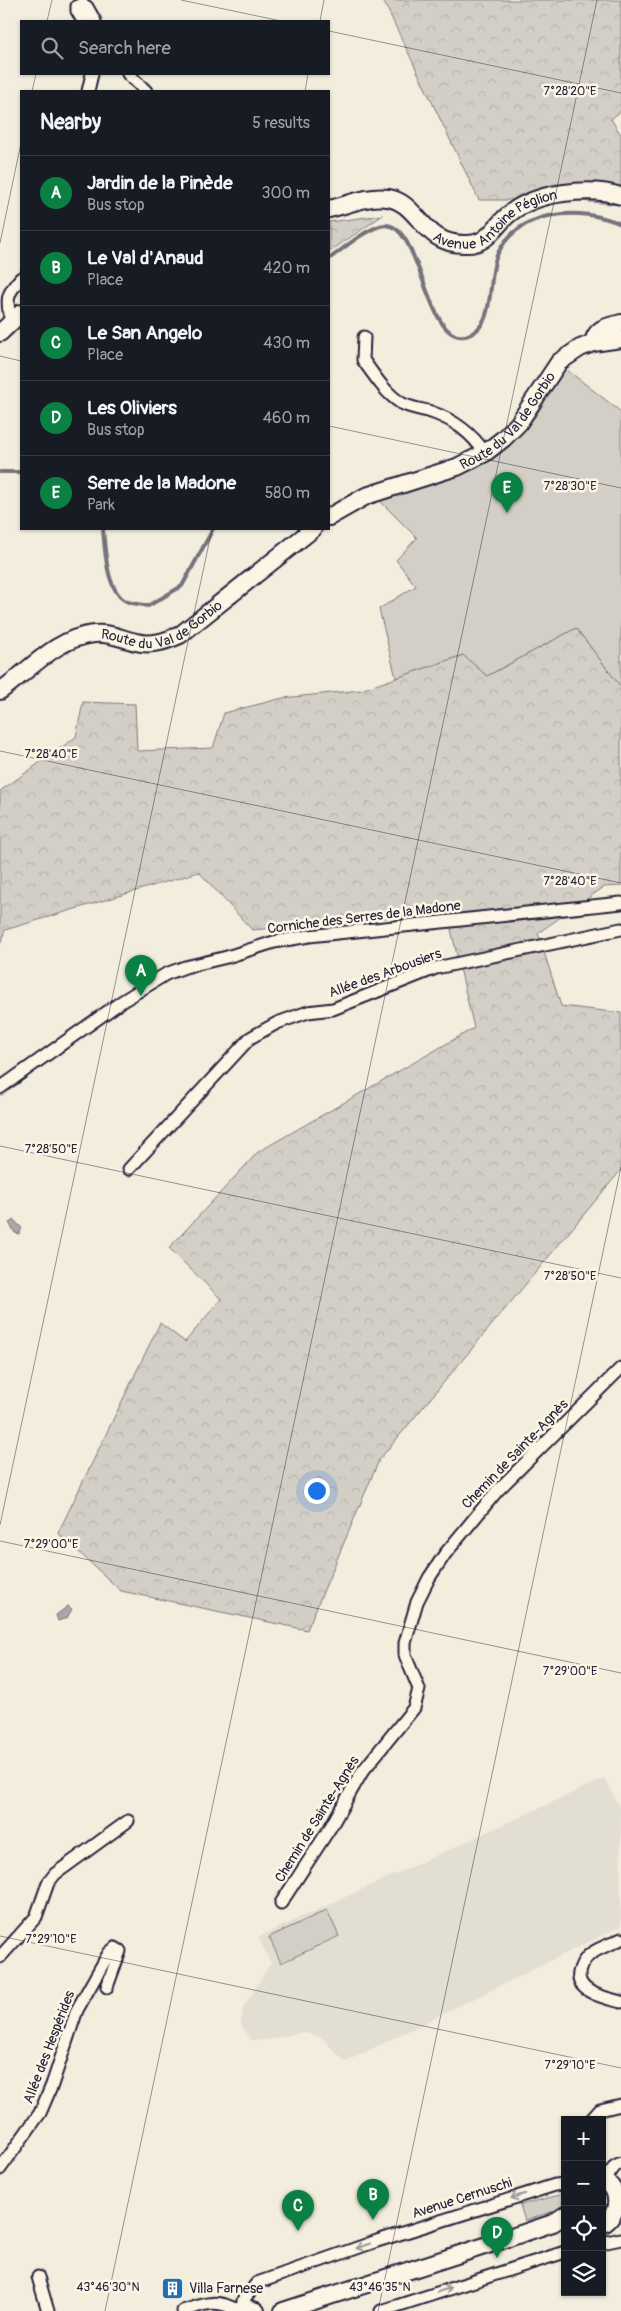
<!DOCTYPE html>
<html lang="en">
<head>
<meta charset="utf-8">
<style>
  body { margin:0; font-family:Pangolin,sans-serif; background:#242831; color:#f1f3f6 }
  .controls { position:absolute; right:15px; bottom:15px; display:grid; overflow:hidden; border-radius:0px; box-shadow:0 1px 4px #0004 }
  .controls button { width:45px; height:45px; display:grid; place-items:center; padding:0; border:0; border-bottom:1px solid #363941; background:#171b24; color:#f1f3f6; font:25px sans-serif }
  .you { position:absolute; left:316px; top:1490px; width:18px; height:18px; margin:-12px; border:4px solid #fff; border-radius:50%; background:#1a73e8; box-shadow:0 0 0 8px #1a73e833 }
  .badge { display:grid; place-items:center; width:32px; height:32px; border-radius:50%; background:#0b8043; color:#fff; font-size:16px; font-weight:700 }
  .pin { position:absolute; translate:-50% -41px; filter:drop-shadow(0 1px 2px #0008) }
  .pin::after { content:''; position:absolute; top:26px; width:18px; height:15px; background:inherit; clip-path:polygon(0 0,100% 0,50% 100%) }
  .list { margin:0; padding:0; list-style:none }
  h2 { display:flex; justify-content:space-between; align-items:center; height:65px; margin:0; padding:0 20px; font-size:21px }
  h2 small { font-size:16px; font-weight:400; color:#9ea1a6 }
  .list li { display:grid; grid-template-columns:32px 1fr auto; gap:15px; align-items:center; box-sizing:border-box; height:75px; padding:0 20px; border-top:1px solid #363941 }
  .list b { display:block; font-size:19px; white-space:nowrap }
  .list p { margin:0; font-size:16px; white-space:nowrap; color:#9ea1a6 }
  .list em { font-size:16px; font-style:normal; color:#9ea1a6 }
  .icon { flex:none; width:28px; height:28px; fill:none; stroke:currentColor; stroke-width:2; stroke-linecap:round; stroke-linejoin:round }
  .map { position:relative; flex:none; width:621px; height:2311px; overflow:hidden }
  .search { position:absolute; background:#171b24; box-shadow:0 1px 4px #0004; left:20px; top:20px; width:310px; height:55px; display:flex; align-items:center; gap:12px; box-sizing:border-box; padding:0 18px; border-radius:0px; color:#9ea1a6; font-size:19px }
  .panel { position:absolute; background:#171b24; box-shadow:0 1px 4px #0004; left:20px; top:90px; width:310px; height:440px; border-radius:0px }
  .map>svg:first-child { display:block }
  .built { fill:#e3ded2 }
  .forest { fill:url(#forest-crowns); stroke:#7b7880 }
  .green { fill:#d4cfc6; stroke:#7b7880 }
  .water { fill:#aca7a6; stroke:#75727b }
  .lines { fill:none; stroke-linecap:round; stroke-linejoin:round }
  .stream { stroke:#75727b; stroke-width:4 }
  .street-casing { stroke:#22223b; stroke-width:15 }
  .secondary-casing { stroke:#22223b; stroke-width:20 }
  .street { stroke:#fcf5e5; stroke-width:11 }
  .secondary { stroke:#fcf5e5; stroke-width:16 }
  .oneway { stroke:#9a9698 }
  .ticks { fill:none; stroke:#22223b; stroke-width:1; stroke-opacity:0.45 }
  .labels { text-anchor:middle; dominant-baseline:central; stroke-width:5; stroke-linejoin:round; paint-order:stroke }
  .street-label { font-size:14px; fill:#22223b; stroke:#fcf5e5 }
  .poi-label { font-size:14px; fill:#22223b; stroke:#fcf5e5; text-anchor:start }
  .ticks-label { font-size:12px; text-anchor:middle; fill:#22223b; stroke:#fcf5e5; stroke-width:5; stroke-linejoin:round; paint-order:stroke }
</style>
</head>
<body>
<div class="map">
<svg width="621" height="2311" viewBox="0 0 621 2311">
  <defs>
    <pattern id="forest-crowns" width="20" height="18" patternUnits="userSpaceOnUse" patternTransform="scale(1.25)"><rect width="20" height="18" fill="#d4cfc6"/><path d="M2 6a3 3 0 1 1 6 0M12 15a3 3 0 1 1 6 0" fill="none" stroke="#b6b1ab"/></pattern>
  </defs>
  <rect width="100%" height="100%" fill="#f3edde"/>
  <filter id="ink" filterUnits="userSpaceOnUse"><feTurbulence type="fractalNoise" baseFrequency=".02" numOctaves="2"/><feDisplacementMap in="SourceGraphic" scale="10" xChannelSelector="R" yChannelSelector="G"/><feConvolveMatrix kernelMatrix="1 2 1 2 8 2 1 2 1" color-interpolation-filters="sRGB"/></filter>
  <g filter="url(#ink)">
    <path class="built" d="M605,1778L621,1810V1926L345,2062L321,2037L302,2032L269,2040H251L241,2025L243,2008L271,1963L258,1937Z"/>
    <g class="forest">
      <path d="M383,0H621V111L611,119L621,135V205L571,200H479Z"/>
      <path d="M383,215L329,252V222Z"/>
      <path d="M576,628L621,687V886L604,887L538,933L561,1006L621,1013V1170L379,1460L307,1630L121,1591L58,1533L160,1323L185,1342L221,1299L169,1248L258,1152L474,1028L447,912L252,930L199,872L5,930L0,945V791L76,737L83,702L135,704L137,751L213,748L224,713L283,698L361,690L463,655L487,676Z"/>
    </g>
    <g class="green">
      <path d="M562,366L621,412V687L576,628L487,676L463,655L396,678L379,609L416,586L396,560L417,538L377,498C436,481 500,468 537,414C547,399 554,382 562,366Z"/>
      <path d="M327,1910L339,1936L281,1963L269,1937Z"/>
      <path d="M564,2194L562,2208L525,2221L520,2205Z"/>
    </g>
    <g class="water">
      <path d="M14,1220L22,1228L19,1234L15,1233L9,1223Z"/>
      <path d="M68,1606L72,1609L67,1618L58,1621L56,1615Z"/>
    </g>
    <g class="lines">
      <g class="stream">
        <path d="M329,259C344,248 362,232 380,226C421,213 424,344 465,336C498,329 486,276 498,253C520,209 580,206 621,224"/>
        <path d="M0,472H21"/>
        <path d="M103,529C105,549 106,593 128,602C134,604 141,604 148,606L182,586L213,529"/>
      </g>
      <defs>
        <g id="street">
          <path d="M83,21L77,11V6L82,4L87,7L95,21"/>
          <path d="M128,74L146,91"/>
          <path d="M88,91L92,74"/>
          <path d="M11,322C6,300 6,294 21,278"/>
          <path d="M364,337L363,360C374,375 385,393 401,403C410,408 421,409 431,412C454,420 471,432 485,453"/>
          <path d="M0,1088L121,1002L166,974L185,967L227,957L274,942L309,936L621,903"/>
          <path d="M129,1169L250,1038L277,1023L308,1012L333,1009L436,968L621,929"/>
          <path d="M281,1903L330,1828L362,1772L414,1708L419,1689L405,1655V1643L417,1602L429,1578L445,1554L497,1491L621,1368"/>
          <path d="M621,1939C612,1944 601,1947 592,1953C587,1956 582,1963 580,1969C572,1992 606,1998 621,2002"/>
          <path d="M0,1957L36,1917L48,1883L55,1874L128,1821"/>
          <path d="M591,2120L600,2110L621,2105"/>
          <path d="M0,2169L40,2113L52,2085L77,2010L109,1953L115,1948L120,1951L107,1987"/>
          <path d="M605,2180L615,2166L621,2163"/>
          <path d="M602,2243L621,2239"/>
          <path d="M38,2277L48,2311"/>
          <path d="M243,2309V2300L257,2283L377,2241L555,2185L565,2184"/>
          <path d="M183,2311C204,2304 217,2298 238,2311"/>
          <path d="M381,2311L565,2252"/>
        </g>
        <g id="secondary">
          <path id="s1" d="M329,209C347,205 369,195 388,198C420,203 422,246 467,244C488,244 494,227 508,215C534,192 590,186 621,196"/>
          <path d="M0,333L21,313"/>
          <path d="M593,343C596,327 607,327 621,323"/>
          <path id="s2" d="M329,517L366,496L457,467L485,453L503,439L518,424L559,362L580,348L593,343L621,339"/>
          <path id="s3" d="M0,691C30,670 56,638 94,634C109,632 122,639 136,642C152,646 166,641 180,635L313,529"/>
          <path d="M602,2179C621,2189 621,2214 602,2225"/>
          <path d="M238,2311L247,2308L256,2311"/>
          <path d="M283,2311L494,2243L553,2223L565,2215"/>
        </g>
      </defs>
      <use href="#street" class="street-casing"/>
      <use href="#secondary" class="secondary-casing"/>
      <use href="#street" class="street"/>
      <use href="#secondary" class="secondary"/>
    </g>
    <defs><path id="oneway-shaft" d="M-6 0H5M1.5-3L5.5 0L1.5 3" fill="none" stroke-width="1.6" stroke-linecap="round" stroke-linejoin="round" transform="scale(1.25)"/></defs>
    <g class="oneway">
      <use href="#oneway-shaft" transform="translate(518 2196) rotate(163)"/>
      <use href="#oneway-shaft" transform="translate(363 2246) rotate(161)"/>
      <use href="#oneway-shaft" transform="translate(444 2290) rotate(-18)"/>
    </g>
  </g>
  <path class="ticks" d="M181,0L281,21M47,21L52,0M320,21L324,0M329,31L621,93M32,91L36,74M305,91L308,74M0,243L21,143M0,356L21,361M329,426L621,488M0,751L621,883M0,1146L621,1278M0,1525L212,529M0,1541L621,1673M0,1936L621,2068M105,2311L597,0M378,2311L621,1167"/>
  <defs>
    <symbol id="building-square" viewBox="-11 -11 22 22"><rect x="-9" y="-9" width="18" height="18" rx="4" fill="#1f6fb2" stroke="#fcf5e5"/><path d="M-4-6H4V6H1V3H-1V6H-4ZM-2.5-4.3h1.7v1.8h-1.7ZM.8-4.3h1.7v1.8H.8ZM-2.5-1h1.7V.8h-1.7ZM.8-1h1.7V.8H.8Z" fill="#fff"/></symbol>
  </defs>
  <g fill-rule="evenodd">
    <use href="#building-square" x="160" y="2276" width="25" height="25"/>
  </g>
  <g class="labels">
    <g class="street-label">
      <text stroke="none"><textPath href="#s1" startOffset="191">Avenue Antoine Péglion</textPath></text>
      <text stroke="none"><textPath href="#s2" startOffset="208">Route du Val de Gorbio</textPath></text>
      <text stroke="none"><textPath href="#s3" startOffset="185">Route du Val de Gorbio</textPath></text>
      <text transform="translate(364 917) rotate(-7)">Corniche des Serres de la Madone</text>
      <text transform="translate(385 973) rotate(-20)">Allée des Arbousiers</text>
      <text transform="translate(515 1454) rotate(-46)">Chemin de Sainte-Agnès</text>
      <text transform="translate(317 1819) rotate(-58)">Chemin de Sainte-Agnès</text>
      <text transform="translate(49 2047) rotate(-69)">Allée des Hespérides</text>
      <text transform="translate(462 2198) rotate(-18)">Avenue Cernuschi</text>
    </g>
    <g class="poi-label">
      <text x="189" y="2288">Villa Farnese</text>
    </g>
  </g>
  <g class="ticks-label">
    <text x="570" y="95">7°28'20"E</text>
    <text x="570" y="490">7°28'30"E</text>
    <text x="51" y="758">7°28'40"E</text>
    <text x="570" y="885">7°28'40"E</text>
    <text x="51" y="1153">7°28'50"E</text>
    <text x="570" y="1280">7°28'50"E</text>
    <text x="51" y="1548">7°29'00"E</text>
    <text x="570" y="1675">7°29'00"E</text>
    <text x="51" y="1943">7°29'10"E</text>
    <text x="570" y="2069">7°29'10"E</text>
    <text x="108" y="2291">43°46'30"N</text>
    <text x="380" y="2291">43°46'35"N</text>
  </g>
</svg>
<div class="controls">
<button>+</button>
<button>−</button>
<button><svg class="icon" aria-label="locate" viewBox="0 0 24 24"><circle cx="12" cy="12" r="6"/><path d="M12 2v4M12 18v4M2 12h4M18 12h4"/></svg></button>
<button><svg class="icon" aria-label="layers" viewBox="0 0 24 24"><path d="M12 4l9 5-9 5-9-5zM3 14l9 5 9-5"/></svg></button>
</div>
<div class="you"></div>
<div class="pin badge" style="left:141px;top:996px">A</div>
<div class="pin badge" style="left:373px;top:2220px">B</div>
<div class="pin badge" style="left:298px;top:2231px">C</div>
<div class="pin badge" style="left:497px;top:2258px">D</div>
<div class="pin badge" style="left:507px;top:513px">E</div>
<div class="search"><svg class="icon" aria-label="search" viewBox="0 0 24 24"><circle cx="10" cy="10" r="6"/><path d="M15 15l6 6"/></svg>Search here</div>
<section class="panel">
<h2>Nearby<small>5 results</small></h2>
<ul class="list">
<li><span class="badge">A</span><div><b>Jardin de la Pinède</b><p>Bus stop</p></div><em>300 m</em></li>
<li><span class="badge">B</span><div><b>Le Val d'Anaud</b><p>Place</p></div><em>420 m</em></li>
<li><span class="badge">C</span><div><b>Le San Angelo</b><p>Place</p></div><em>430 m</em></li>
<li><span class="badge">D</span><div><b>Les Oliviers</b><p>Bus stop</p></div><em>460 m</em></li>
<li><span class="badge">E</span><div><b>Serre de la Madone</b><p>Park</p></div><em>580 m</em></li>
</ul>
</section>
</div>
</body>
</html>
